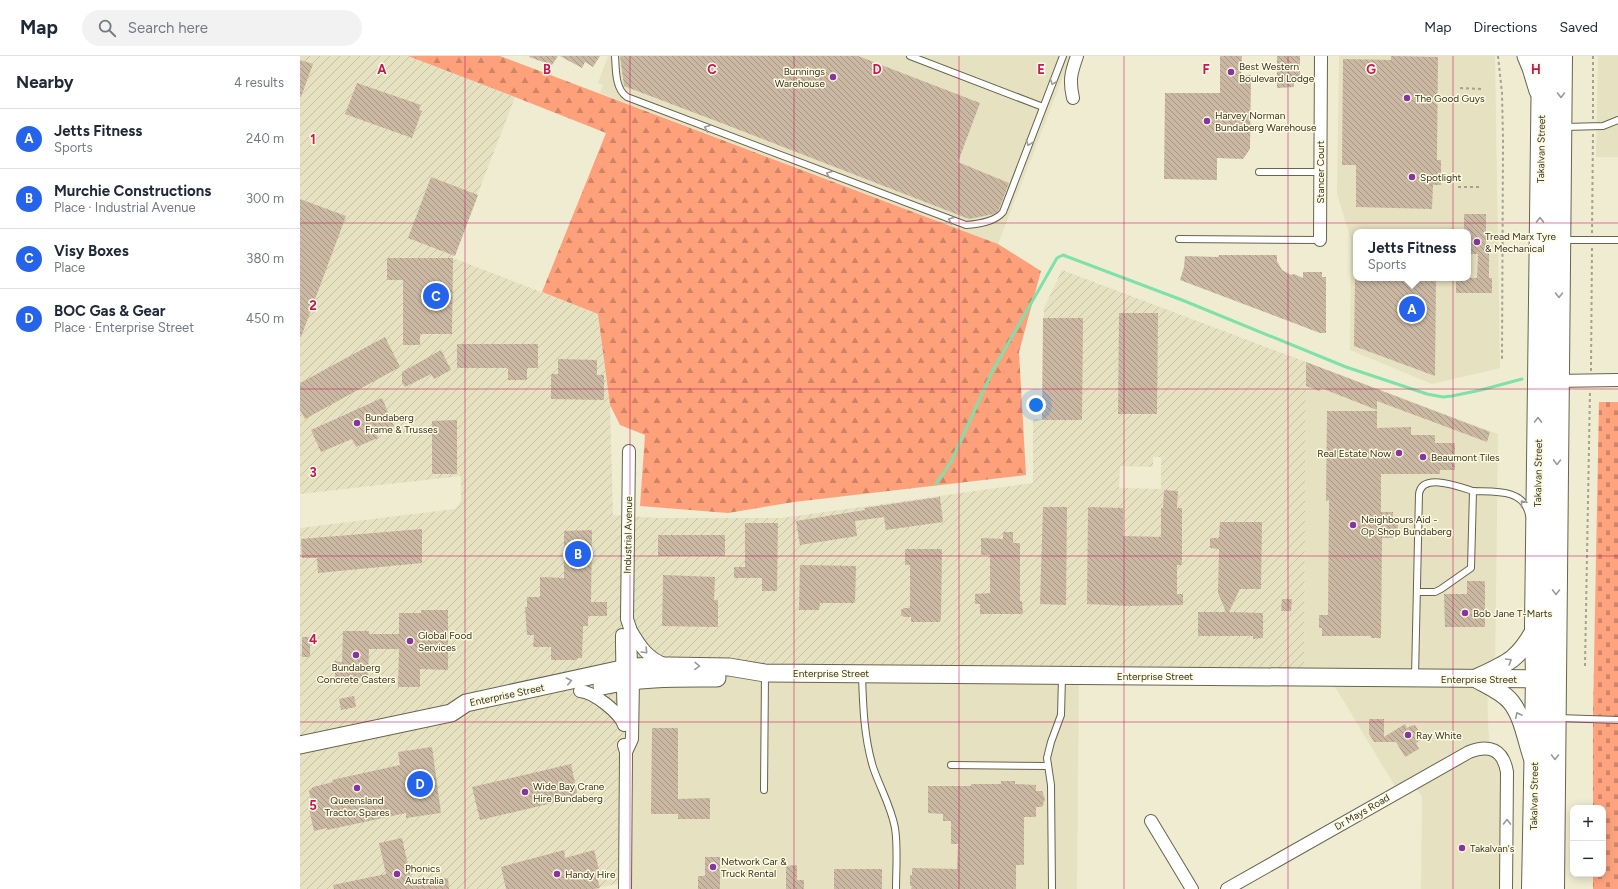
<!DOCTYPE html>
<html lang="en">
<head>
<meta charset="utf-8">
<style>
  body { margin:0; font-family:Figtree,sans-serif; background:#f2f2f3; color:#1f2937 }
  .controls { position:absolute; right:12px; bottom:12px; display:grid; overflow:hidden; border-radius:8px; box-shadow:0 2px 10px #0003 }
  .controls button { width:36px; height:36px; display:grid; place-items:center; padding:0; border:0; border-bottom:1px solid #e0e1e3; background:#fff; color:#1f2937; font:20px sans-serif }
  .you { position:absolute; left:736px; top:349px; width:14px; height:14px; margin:-10px; border:3px solid #fff; border-radius:50%; background:#1a73e8; box-shadow:0 0 0 6px #1a73e833 }
  .badge { display:grid; place-items:center; width:26px; height:26px; border-radius:50%; background:#2563eb; color:#fff; font-size:13px; font-weight:700 }
  .pin { position:absolute; translate:-50% -50%; border:2px solid #fff; box-shadow:0 1px 4px #0006 }
  .popup { position:absolute; left:1053px; top:173px; width:118px; height:52px; box-sizing:border-box; display:grid; place-content:center; border-radius:8px; background:#fff; filter:drop-shadow(0 1px 3px #0005); font-size:13px; white-space:nowrap; color:#747a83 }
  .popup b { font-size:15px; color:#1f2937 }
  .popup::after { content:''; position:absolute; left:50%; top:100%; margin-left:-8px; border:8px solid transparent; border-top-color:#fff }
  .list { margin:0; padding:0; list-style:none }
  h2 { display:flex; justify-content:space-between; align-items:center; height:52px; margin:0; padding:0 16px; font-size:17px }
  h2 small { font-size:13px; font-weight:400; color:#747a83 }
  .list li { display:grid; grid-template-columns:26px 1fr auto; gap:12px; align-items:center; box-sizing:border-box; height:60px; padding:0 16px; border-top:1px solid #e0e1e3 }
  .list b { display:block; font-size:15px; white-space:nowrap }
  .list p { margin:0; font-size:13px; white-space:nowrap; color:#747a83 }
  .list em { font-size:13px; font-style:normal; color:#747a83 }
  .icon { flex:none; width:22px; height:22px; fill:none; stroke:currentColor; stroke-width:2; stroke-linecap:round; stroke-linejoin:round }
  .map { position:relative; flex:none; width:1318px; height:833px; overflow:hidden }
  header { display:flex; align-items:center; gap:24px; box-sizing:border-box; height:56px; padding:0 20px; background:#fff; border-bottom:1px solid #e0e1e3 }
  header strong { font-size:19px }
  nav { display:flex; gap:22px; margin-inline-start:auto; font-size:14px }
  .search { width:280px; height:36px; background:#f2f2f3; display:flex; align-items:center; gap:10px; box-sizing:border-box; padding:0 14px; border-radius:22px; color:#747a83; font-size:15px }
  main { display:flex }
  aside { flex:1; background:#fff }
  .map>svg:first-child { display:block }
  .built { fill:#e6e1c0; fill-rule:evenodd }
  .industrial { fill:url(#industrial-furrows); fill-rule:evenodd }
  .forest { fill:url(#forest-firs) }
  .cemetery { fill:url(#cemetery-stones) }
  .lines { fill:none; stroke-linecap:round; stroke-linejoin:round }
  .stream { stroke:#7ee1a9; stroke-width:3 }
  .building { fill:url(#building-back-hatch) }
  .lane-casing { stroke:#68644d; stroke-width:8 }
  .street-casing { stroke:#68644d; stroke-width:14 }
  .secondary-casing { stroke:#68644d; stroke-width:19 }
  .highway-casing { stroke:#68644d; stroke-width:24 }
  .path { stroke:#a4a18e; stroke-width:2; stroke-dasharray:3 3; stroke-linecap:butt }
  .lane { stroke:#fff; stroke-width:6 }
  .street { stroke:#fff; stroke-width:12 }
  .secondary { stroke:#fff; stroke-width:17 }
  .highway { stroke:#fff; stroke-width:22 }
  .oneway { stroke:#9a9a94 }
  .grid { fill:none; stroke:#c2185b; stroke-width:1; stroke-opacity:0.55 }
  .poi-dot { fill:#8734a3; stroke:#fefadf; stroke-width:1.5 }
  .labels { text-anchor:middle; dominant-baseline:central; stroke-width:3; stroke-linejoin:round; paint-order:stroke }
  .poi-label { font-size:10px; fill:#36342a; stroke:#fefadf; text-anchor:start }
  .street-label { font-size:10px; fill:#36342a; stroke:#fefadf }
  .grid-label { font-size:13px; text-anchor:middle; font-weight:bold; fill:#c2185b; stroke:#fefadf; stroke-width:3; stroke-linejoin:round; paint-order:stroke }
</style>
</head>
<body>
<header>
<strong>Map</strong>
<div class="search"><svg class="icon" aria-label="search" viewBox="0 0 24 24"><circle cx="10" cy="10" r="6"/><path d="M15 15l6 6"/></svg>Search here</div>
<nav><a>Map</a><a>Directions</a><a>Saved</a></nav>
</header>
<main>
<aside>
<h2>Nearby<small>4 results</small></h2>
<ul class="list">
<li><span class="badge">A</span><div><b>Jetts Fitness</b><p>Sports</p></div><em>240 m</em></li>
<li><span class="badge">B</span><div><b>Murchie Constructions</b><p>Place · Industrial Avenue</p></div><em>300 m</em></li>
<li><span class="badge">C</span><div><b>Visy Boxes</b><p>Place</p></div><em>380 m</em></li>
<li><span class="badge">D</span><div><b>BOC Gas &amp; Gear</b><p>Place · Enterprise Street</p></div><em>450 m</em></li>
</ul>
</aside>
<div class="map">
<svg width="1318" height="833" viewBox="0 0 1318 833">
  <defs>
    <pattern id="industrial-furrows" width="10" height="10" patternUnits="userSpaceOnUse"><rect width="10" height="10" fill="#e6e1c0"/><path d="M-1 1l2-2M0 10L10 0M9 11l2-2" fill="none" stroke="#c6c2a5"/></pattern>
    <pattern id="forest-firs" width="22" height="20" patternUnits="userSpaceOnUse"><rect width="22" height="20" fill="#fea17b"/><path d="M5 1l3.5 6h-7zM16 11l3.5 6h-7z" fill="#ce8465"/></pattern>
    <pattern id="cemetery-stones" width="16" height="16" patternUnits="userSpaceOnUse"><rect width="16" height="16" fill="#fea37e"/><path d="M2 7V4a2 2 0 0 1 4 0v3zM10 15v-3a2 2 0 0 1 4 0v3z" fill="#ce8667"/></pattern>
    <pattern id="building-back-hatch" width="6" height="6" patternUnits="userSpaceOnUse"><rect width="6" height="6" fill="#cab8a3"/><path d="M-1 5l2 2M0 0l6 6M5-1l2 2" fill="none" stroke="#a59685"/></pattern>
  </defs>
  <rect width="100%" height="100%" fill="#f0ecd2"/>
  <g class="built">
    <path d="M308,0H771L698,188L300,37L303,29L298,27Z"/>
    <path d="M1039,0H1195L1200,312L1132,328L1050,294L1051,184L1037,138ZM1056,176H1168V222H1056Z"/>
    <path d="M1298,0H1318V101H1296Z"/>
    <path d="M1006,306L1198,378L1195,621H1187L1188,666L1190,694L1203,704L1205,833H1121L1122,741L1113,727L1098,735L1029,621H1004Z"/>
    <path d="M326,618L779,619L777,833H324L328,637Z"/>
  </g>
  <path class="industrial" d="M0,0H108L215,41L153,202L298,258L310,349L313,459L358,462H482L733,427V363H742L744,252L762,214L1006,306L1004,621L326,618L324,826L294,833H0V472L155,453L161,445V420L0,438ZM853,401H861V433L819,432L820,410L853,411Z"/>
  <path class="forest" d="M108,0H200L698,188L741,215L719,296L726,419L494,446L428,457L340,450L345,379L320,369L310,349L298,258L242,236L306,77L215,41Z"/>
  <path class="cemetery" d="M1299,346H1318V833H1293V818H1303V752H1293V658Z"/>
  <g class="lines">
    <path class="stream" d="M636,428L651,406L693,314L757,202L763,199L882,244L1046,311L1127,338L1143,341L1152,340L1181,334L1222,323"/>
  </g>
  <g class="building">
    <path d="M230,0H258L252,9L229,1Z"/>
    <path d="M260,0H300L293,11L285,6L282,12Z"/>
    <path d="M320,0H558L680,47L658,106L709,127L699,153L697,156L694,158L669,163L424,68L324,30Z"/>
    <path d="M920,0H942L941,19H951L950,93L943,103L917,102V124L864,123L865,37H920Z"/>
    <path d="M977,0H1000V26H994V31L977,32Z"/>
    <path d="M1091,0L1138,1L1137,104H1141V129H1133L1132,153L1056,151V109H1042L1043,3L1091,4Z"/>
    <path d="M0,4L13,8L1,41H0Z"/>
    <path d="M57,27L121,49L119,54L122,55L112,82L45,58Z"/>
    <path d="M131,121L178,139L155,200L108,182Z"/>
    <path d="M0,143L46,160L1,281H0Z"/>
    <path d="M1164,158H1186V197H1189V222H1192V237H1156V222H1177L1178,198H1168V176H1164Z"/>
    <path d="M919,199H977V205L982,214L991,219L994,218L1003,222V216H1022V221H1026V277H1020L880,224L884,211L885,200L918,201Z"/>
    <path d="M87,202H153L152,278H120V289H103V224H87Z"/>
    <path d="M1055,222H1136L1135,320L1054,290Z"/>
    <path d="M819,257H858L857,358H818Z"/>
    <path d="M743,262H783L782,364H742Z"/>
    <path d="M85,281L100,311L5,363L0,354V327Z"/>
    <path d="M157,288H238V312H227V324H208V312H157Z"/>
    <path d="M141,294L151,314L134,323L131,318L105,331L102,326V316Z"/>
    <path d="M258,303L297,304V319H304V344L251,343V318H258Z"/>
    <path d="M1006,306L1190,376L1187,386L1077,345V354L1021,332L1020,335L1006,330Z"/>
    <path d="M82,342L94,370L76,377L78,382L56,391L52,383L21,396L11,374Z"/>
    <path d="M1027,355H1077V372L1111,371V379H1135V387H1155V414H1140V418H1081V456H1093V462H1098V477H1093V482H1082L1081,582H1071V580H1022V572H1019V559H1028L1029,444L1026,445Z"/>
    <path d="M157,364V418H132V365Z"/>
    <path d="M864,434L878,435L877,452H882V509H877V538H883V549L829,550L787,548L788,451L823,452V480L861,481V452H863Z"/>
    <path d="M640,441L643,466L586,474L584,461L555,465L557,480L500,489L496,465L565,454L564,452Z"/>
    <path d="M743,451H767L766,549L740,548Z"/>
    <path d="M920,466H962L961,533H940L929,556L963,557V582L953,583V580H898V556H926L918,537L919,493L910,492V482H919Z"/>
    <path d="M445,467H478L477,535H462V522H434V511H445Z"/>
    <path d="M122,473V507L18,517L17,502H2L1,483Z"/>
    <path d="M292,474L291,546H307V560H288V570H283L282,602H277V604H251V591H233L234,579H227L225,551H227V541H240V521L264,522V475Z"/>
    <path d="M703,476H713V487H720V545H722L723,558H680V548H675V538L690,537V499H681V482L703,483Z"/>
    <rect x="358" y="479" width="67" height="21"/>
    <path d="M605,493H642L641,561L640,566H611V561H604L601,559V554L604,552H610V509H605Z"/>
    <path d="M500,509L556,510L555,547H520L519,554H499Z"/>
    <path d="M363,519L415,521L414,544H418V571L362,570Z"/>
    <path d="M1167,525H1185V571H1145L1144,538H1167Z"/>
    <path d="M982,543H992L991,555H981Z"/>
    <path d="M121,554H148V614L120,613V631H98L99,593H69L68,623L35,622V605L42,606L43,575H69V578H99V557H121Z"/>
    <rect x="2" y="581" width="8" height="20"/>
    <path d="M54,640L56,651L41,654L39,643Z"/>
    <path d="M1069,663H1084V681L1105,668L1107,672L1113,669V670L1115,669L1123,682L1116,687L1119,693L1105,701L1096,686H1074L1069,678Z"/>
    <path d="M352,672H378V743L410,742V763H378V758H351Z"/>
    <path d="M132,691L141,757L106,762V757L27,774V772L14,775L9,753L13,752L9,735L13,731L33,726L32,724L100,709L98,696Z"/>
    <path d="M271,708L278,741L180,764L172,731Z"/>
    <path d="M701,725H715V728L736,729V735H742L745,743L742,751H736V761H724V809H716V833H611L612,830H610V819H612V812L657,813L658,788H651V765H643V758L628,757V730H671V728H701Z"/>
    <path d="M102,782L112,827L148,822L149,833H34L33,829L86,818L79,787Z"/>
    <path d="M264,794L265,802L294,794L299,813L295,814L300,832L294,833H206L201,811Z"/>
    <path d="M405,801H420V833H398V820H405Z"/>
    <path d="M497,809V824H504V833H486V810Z"/>
    <rect x="534" y="813" width="48" height="20"/>
  </g>
  <g class="lines">
    <defs>
      <g id="lane">
        <path d="M315,0C316,14 315,33 327,41L666,169C678,168 695,166 703,156L763,0"/>
        <path d="M610,0L743,51"/>
        <path d="M1264,71L1303,70L1318,64"/>
        <path d="M959,116H1020"/>
        <path d="M879,183L1020,184"/>
        <path d="M1264,184H1318"/>
        <path d="M1173,435C1193,436 1224,432 1229,459"/>
        <path d="M562,620C563,650 564,681 573,711C580,732 591,750 595,772C598,791 596,813 596,833"/>
        <path d="M1115,621L1119,438C1122,416 1160,431 1173,435L1171,512L1141,533L1135,536H1117"/>
        <path d="M1258,662L1318,664"/>
        <path d="M651,709L748,710"/>
        <path d="M464,734L465,618"/>
        <path d="M752,833L751,729L747,702L751,686L761,659L762,621"/>
      </g>
      <g id="street">
        <path d="M773,42C769,24 771,17 777,0"/>
        <path d="M1020,184L1021,0"/>
        <path d="M1253,325L1318,324"/>
        <path d="M330,573C340,590 348,603 367,609"/>
        <path d="M322,579C322,608 323,636 324,665"/>
        <path d="M280,635C294,636 320,657 324,669"/>
        <path d="M324,689L326,696L325,833"/>
        <path d="M326,696L332,683L333,624L331,611L330,572L327,563L329,395"/>
        <path d="M851,765L892,833"/>
        <path d="M927,833L1169,696C1189,688 1203,693 1207,716L1206,833"/>
      </g>
      <g id="secondary">
        <path d="M1226,0L1231,12L1238,35"/>
        <path d="M1178,621C1209,607 1220,602 1236,571"/>
        <path d="M1178,624C1189,630 1203,636 1211,646C1223,661 1226,684 1232,701"/>
        <path d="M302,630C340,621 379,622 417,622"/>
        <path d="M0,689L151,657L166,647L331,611L369,610L429,611L465,617L1249,623"/>
      </g>
      <g id="highway">
        <path d="M1233,833L1237,623L1236,571L1243,0"/>
        <path d="M1253,833L1261,0"/>
      </g>
    </defs>
    <use href="#lane" class="lane-casing"/>
    <use href="#street" class="street-casing"/>
    <use href="#secondary" class="secondary-casing"/>
    <use href="#highway" class="highway-casing"/>
    <g class="path">
      <path d="M1198,0L1202,37L1203,84L1202,304"/>
      <path d="M1160,32L1183,33"/>
      <path d="M1293,63V0"/>
      <path d="M1158,131H1182"/>
      <path d="M1292,177L1293,77"/>
      <path d="M1291,315L1292,191"/>
      <path d="M1285,610L1290,335"/>
    </g>
    <use href="#lane" class="lane"/>
    <use href="#street" class="street"/>
    <use href="#secondary" class="secondary"/>
    <use href="#highway" class="highway"/>
  </g>
  <defs><path id="oneway-chevron" d="M-2-3.5L2.5 0L-2 3.5" fill="none" stroke-width="1.6" stroke-linecap="round" stroke-linejoin="round"/></defs>
  <g class="oneway">
    <use href="#oneway-chevron" transform="translate(753 26) rotate(111)"/>
    <use href="#oneway-chevron" transform="translate(1261 39) rotate(90)"/>
    <use href="#oneway-chevron" transform="translate(407 72) rotate(-159)"/>
    <use href="#oneway-chevron" transform="translate(729 87) rotate(111)"/>
    <use href="#oneway-chevron" transform="translate(529 118) rotate(-159)"/>
    <use href="#oneway-chevron" transform="translate(651 164) rotate(-159)"/>
    <use href="#oneway-chevron" transform="translate(1240 164) rotate(-89)"/>
    <use href="#oneway-chevron" transform="translate(1259 239) rotate(91)"/>
    <use href="#oneway-chevron" transform="translate(1238 364) rotate(-89)"/>
    <use href="#oneway-chevron" transform="translate(1257 406) rotate(91)"/>
    <use href="#oneway-chevron" transform="translate(1223 447) rotate(-129)"/>
    <use href="#oneway-chevron" transform="translate(1256 536) rotate(91)"/>
    <use href="#oneway-chevron" transform="translate(345 595) rotate(46)"/>
    <use href="#oneway-chevron" transform="translate(1209 605) rotate(-31)"/>
    <use href="#oneway-chevron" transform="translate(397 610) rotate(2)"/>
    <use href="#oneway-chevron" transform="translate(269 625) rotate(-13)"/>
    <use href="#oneway-chevron" transform="translate(1218 659) rotate(-116)"/>
    <use href="#oneway-chevron" transform="translate(1255 701) rotate(91)"/>
    <use href="#oneway-chevron" transform="translate(1207 766) rotate(-89)"/>
  </g>
  <path class="grid" d="M165,0V833M330,0V833M494,0V833M659,0V833M824,0V833M988,0V833M1153,0V833M0,167H1318M0,333H1318M0,500H1318M0,666H1318"/>
  <g class="poi-dot">
    <circle cx="931" cy="16" r="4"/>
    <circle cx="533" cy="21" r="4"/>
    <circle cx="1107" cy="42" r="4"/>
    <circle cx="907" cy="65" r="4"/>
    <circle cx="1112" cy="121" r="4"/>
    <circle cx="1177" cy="186" r="4"/>
    <circle cx="57" cy="367" r="4"/>
    <circle cx="1099" cy="397" r="4"/>
    <circle cx="1123" cy="401" r="4"/>
    <circle cx="1053" cy="469" r="4"/>
    <circle cx="1165" cy="557" r="4"/>
    <circle cx="110" cy="585" r="4"/>
    <circle cx="56" cy="599" r="4"/>
    <circle cx="1108" cy="679" r="4"/>
    <circle cx="57" cy="732" r="4"/>
    <circle cx="225" cy="736" r="4"/>
    <circle cx="1162" cy="792" r="4"/>
    <circle cx="413" cy="811" r="4"/>
    <circle cx="97" cy="818" r="4"/>
    <circle cx="257" cy="818" r="4"/>
  </g>
  <g class="labels">
    <g class="poi-label">
      <text x="939" y="10">Best Western<tspan x="939" dy="12">Boulevard Lodge</tspan></text>
      <text x="525" y="15" text-anchor="end">Bunnings<tspan x="525" dy="12">Warehouse</tspan></text>
      <text x="1115" y="42">The Good Guys</text>
      <text x="915" y="59">Harvey Norman<tspan x="915" dy="12">Bundaberg Warehouse</tspan></text>
      <text x="1120" y="121">Spotlight</text>
      <text x="1185" y="180">Tread Marx Tyre<tspan x="1185" dy="12">&amp; Mechanical</tspan></text>
      <text x="65" y="361">Bundaberg<tspan x="65" dy="12">Frame &amp; Trusses</tspan></text>
      <text x="1091" y="397" text-anchor="end">Real Estate Now</text>
      <text x="1131" y="401">Beaumont Tiles</text>
      <text x="1061" y="463">Neighbours Aid -<tspan x="1061" dy="12">Op Shop Bundaberg</tspan></text>
      <text x="1173" y="557">Bob Jane T-Marts</text>
      <text x="118" y="579">Global Food<tspan x="118" dy="12">Services</tspan></text>
      <text x="56" y="611" text-anchor="middle">Bundaberg<tspan x="56" dy="12">Concrete Casters</tspan></text>
      <text x="1116" y="679">Ray White</text>
      <text x="233" y="730">Wide Bay Crane<tspan x="233" dy="12">Hire Bundaberg</tspan></text>
      <text x="57" y="744" text-anchor="middle">Queensland<tspan x="57" dy="12">Tractor Spares</tspan></text>
      <text x="1170" y="792">Takalvan's</text>
      <text x="421" y="805">Network Car &amp;<tspan x="421" dy="12">Truck Rental</tspan></text>
      <text x="105" y="812">Phonics<tspan x="105" dy="12">Australia</tspan></text>
      <text x="265" y="818">Handy Hire</text>
    </g>
    <g class="street-label">
      <text transform="translate(1241 93) rotate(-89)">Takalvan Street</text>
      <text transform="translate(1020 116) rotate(-90)">Stancer Court</text>
      <text transform="translate(1238 417) rotate(-89)">Takalvan Street</text>
      <text transform="translate(328 479) rotate(-89)">Industrial Avenue</text>
      <text x="531" y="617">Enterprise Street</text>
      <text x="855" y="620">Enterprise Street</text>
      <text x="1179" y="623">Enterprise Street</text>
      <text transform="translate(207 639) rotate(-12)">Enterprise Street</text>
      <text transform="translate(1234 740) rotate(-89)">Takalvan Street</text>
      <text transform="translate(1062 756) rotate(-30)">Dr Mays Road</text>
    </g>
  </g>
  <g class="grid-label">
    <text x="82" y="18">A</text>
    <text x="247" y="18">B</text>
    <text x="412" y="18">C</text>
    <text x="577" y="18">D</text>
    <text x="741" y="18">E</text>
    <text x="906" y="18">F</text>
    <text x="1071" y="18">G</text>
    <text x="1236" y="18">H</text>
    <text x="13" y="88">1</text>
    <text x="13" y="254">2</text>
    <text x="13" y="421">3</text>
    <text x="13" y="588">4</text>
    <text x="13" y="754">5</text>
  </g>
</svg>
<div class="controls">
<button>+</button>
<button>−</button>
</div>
<div class="you"></div>
<div class="pin badge" style="left:1112px;top:253px">A</div>
<div class="popup"><b>Jetts Fitness</b>Sports</div>
<div class="pin badge" style="left:278px;top:498px">B</div>
<div class="pin badge" style="left:136px;top:240px">C</div>
<div class="pin badge" style="left:120px;top:728px">D</div>
</div>
</main>
</body>
</html>
